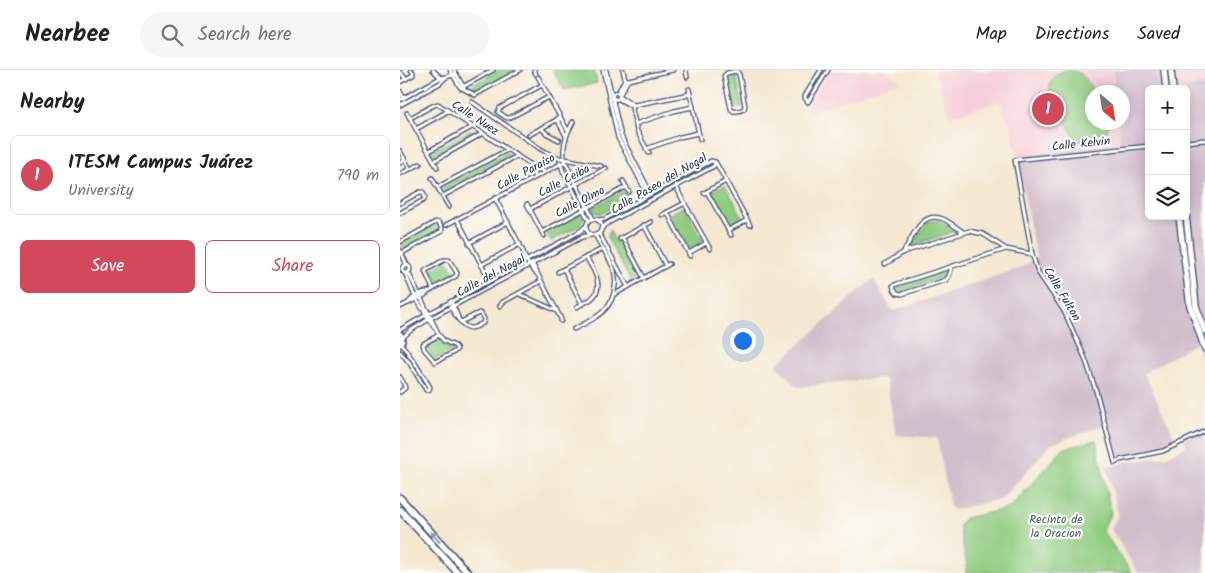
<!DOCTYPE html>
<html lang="en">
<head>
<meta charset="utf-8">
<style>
  body { margin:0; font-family:Kalam,sans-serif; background:#f6f6f6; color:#222 }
  .controls { position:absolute; right:15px; top:15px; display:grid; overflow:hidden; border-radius:8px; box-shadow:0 2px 12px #0003 }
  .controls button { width:45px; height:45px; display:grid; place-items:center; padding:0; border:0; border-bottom:1px solid #e0e0e0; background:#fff; color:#222; font:25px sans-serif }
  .compass { position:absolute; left:685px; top:15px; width:45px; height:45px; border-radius:50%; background:#fff; box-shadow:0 2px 12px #0003; rotate:151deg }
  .you { position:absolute; left:342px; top:270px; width:18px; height:18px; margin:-12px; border:4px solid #fff; border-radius:50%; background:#1a73e8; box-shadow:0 0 0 8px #1a73e833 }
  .badge { display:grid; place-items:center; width:32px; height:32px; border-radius:50%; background:#d1495b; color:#fff; font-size:16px; font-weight:700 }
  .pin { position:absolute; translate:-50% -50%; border:2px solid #fff; box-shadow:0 1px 5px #0006 }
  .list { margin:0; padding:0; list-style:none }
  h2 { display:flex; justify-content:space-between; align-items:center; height:65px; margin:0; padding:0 20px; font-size:21px }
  h2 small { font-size:16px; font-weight:400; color:#767676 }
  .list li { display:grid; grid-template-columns:32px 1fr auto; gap:15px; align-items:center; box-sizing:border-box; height:80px; margin:0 10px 10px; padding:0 10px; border:1px solid #e0e0e0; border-radius:8px }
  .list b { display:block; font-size:19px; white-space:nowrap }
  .list p { margin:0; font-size:16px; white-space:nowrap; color:#767676 }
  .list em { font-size:16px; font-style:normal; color:#767676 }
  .actions { display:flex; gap:10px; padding:15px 20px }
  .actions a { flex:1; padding:11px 0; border:1px solid #d1495b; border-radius:8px; text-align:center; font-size:18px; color:#d1495b }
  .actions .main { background:#d1495b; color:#fff }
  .icon { flex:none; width:28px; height:28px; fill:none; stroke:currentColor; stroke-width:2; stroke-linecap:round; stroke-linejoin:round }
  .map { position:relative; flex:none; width:805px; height:503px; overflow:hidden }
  header { display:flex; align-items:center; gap:30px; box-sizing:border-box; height:70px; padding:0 25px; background:#fff; border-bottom:1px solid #e0e0e0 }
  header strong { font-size:24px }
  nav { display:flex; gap:28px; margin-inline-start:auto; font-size:18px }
  .search { width:350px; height:45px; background:#f6f6f6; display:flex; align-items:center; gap:12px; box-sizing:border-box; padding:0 18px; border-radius:28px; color:#767676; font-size:19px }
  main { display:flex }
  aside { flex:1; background:#fff }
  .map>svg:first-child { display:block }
  .built { fill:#f5cfd9 }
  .industrial { fill:#d1bdcb; fill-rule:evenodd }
  .green { fill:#8fcc81; stroke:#557e70 }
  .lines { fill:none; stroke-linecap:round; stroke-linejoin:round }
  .street-casing { stroke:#3c4b6f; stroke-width:5.5 }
  .secondary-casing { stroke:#3c4b6f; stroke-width:8 }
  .primary-casing { stroke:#3c4b6f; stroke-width:8 }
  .highway-casing { stroke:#3c4b6f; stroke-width:9 }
  .street { stroke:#fff; stroke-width:3 }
  .secondary { stroke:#fff; stroke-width:5 }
  .primary { stroke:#fff; stroke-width:5.5 }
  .highway { stroke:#fff; stroke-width:6 }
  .oneway { fill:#8d97ae }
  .labels { text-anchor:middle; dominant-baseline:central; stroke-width:4.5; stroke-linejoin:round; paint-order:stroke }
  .street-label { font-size:12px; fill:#1b2f5e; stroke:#fdfcf7 }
  .park-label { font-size:12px; fill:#3e5e68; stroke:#fdfcf7 }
</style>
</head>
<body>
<header>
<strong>Nearbee</strong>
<div class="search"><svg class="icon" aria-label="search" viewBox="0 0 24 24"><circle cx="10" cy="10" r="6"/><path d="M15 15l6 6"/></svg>Search here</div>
<nav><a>Map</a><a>Directions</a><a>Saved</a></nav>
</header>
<main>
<aside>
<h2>Nearby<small></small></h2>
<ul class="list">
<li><span class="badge">1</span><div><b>ITESM Campus Juárez</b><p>University</p></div><em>790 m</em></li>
</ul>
<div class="actions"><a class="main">Save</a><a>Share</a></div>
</aside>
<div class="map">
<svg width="805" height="503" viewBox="0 0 805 503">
  <rect width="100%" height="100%" fill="#fdfcf7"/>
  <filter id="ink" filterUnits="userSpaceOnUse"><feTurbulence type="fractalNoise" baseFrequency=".02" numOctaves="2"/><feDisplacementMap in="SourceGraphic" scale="10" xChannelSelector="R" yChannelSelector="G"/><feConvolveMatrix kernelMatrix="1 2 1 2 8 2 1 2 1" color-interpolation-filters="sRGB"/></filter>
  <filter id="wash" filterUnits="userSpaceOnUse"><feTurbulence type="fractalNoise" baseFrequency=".0096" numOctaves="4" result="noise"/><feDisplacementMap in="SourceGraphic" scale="20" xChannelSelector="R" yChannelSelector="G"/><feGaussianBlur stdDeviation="1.12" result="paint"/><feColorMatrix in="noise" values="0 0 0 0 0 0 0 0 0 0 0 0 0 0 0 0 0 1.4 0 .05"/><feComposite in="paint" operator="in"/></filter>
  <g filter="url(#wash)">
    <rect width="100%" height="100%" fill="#f5e8d1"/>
    <g class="built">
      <path d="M431,0H483L502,11L409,42L412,37L408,35Z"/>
      <path d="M534,0H712L715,22H692V52L718,53L720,75L617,86L611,55L599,32L550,46Z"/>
      <path d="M776,0H805V15L777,18Z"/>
    </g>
    <g class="industrial">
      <path d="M713,0H775L777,18L805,15V294L796,273L744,303L776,370L762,378L721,387L717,384L708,354L651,374L602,429L553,440L550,436L537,368L496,365L486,310L482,308L398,317L376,295L473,209L493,241L620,198L636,188L617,86L720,75L718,53L722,52V22H715ZM749,19H786V146H749Z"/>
      <path d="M805,357V503H738L711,459L718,445L707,397L726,392L765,387L787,376L783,367Z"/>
    </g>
    <g class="green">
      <path d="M99,0H117L75,23L70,21L69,17Z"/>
      <path d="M153,0H194L197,13L164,20Z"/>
      <path d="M668,0C681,1 687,9 692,20C694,26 692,44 692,52L709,53C705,73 694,73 677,71L650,26V14L655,5L663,1Z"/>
      <path d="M335,4L336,6L342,35V37L335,38L327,8L328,6Z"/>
      <path d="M71,60L77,64L35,87L32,81Z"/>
      <path d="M106,83L112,87L45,123L42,117Z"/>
      <path d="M325,115L344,149L330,157L311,122Z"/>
      <path d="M224,121L228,129L201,144L194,142L192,138Z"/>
      <path d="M283,137L285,138L303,171L302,173L290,179H289L270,146V144Z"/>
      <path d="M180,144L183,147L181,155L151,171L146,162Z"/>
      <path d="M528,151H539L555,161L511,176Z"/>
      <path d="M37,153L41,159L4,179L1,174Z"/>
      <path d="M210,160L216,173L219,171L239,206L231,211L207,168Z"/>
      <path d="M47,191L56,204L35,215L28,202Z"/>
      <path d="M548,200L546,207L499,222L496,217Z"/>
      <path d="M37,268H39L41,272L53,277L54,279L37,289L34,288L27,278V273Z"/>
      <path d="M696,370L711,443L702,460L732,503H565L567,496L559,456L565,448L610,438L663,379Z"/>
    </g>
  </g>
  <g filter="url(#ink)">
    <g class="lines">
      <defs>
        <g id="street">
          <path d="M33,0L41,8"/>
          <path d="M50,0L60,17L75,25L120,0"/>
          <path d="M54,0L64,18"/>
          <path d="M134,0L136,4"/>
          <path d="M203,0L218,68L248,125"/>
          <path d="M206,0L221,66L251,124"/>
          <path d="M286,0L287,7"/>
          <path d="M421,0L405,26V28L408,32L428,0"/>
          <path d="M336,1L339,4L345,36L344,39C340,41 337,42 333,41L331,39L324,6L327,3Z"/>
          <path d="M0,2L6,9"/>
          <path d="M138,7L168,61"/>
          <path d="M225,9L228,10L273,0"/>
          <path d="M0,12L13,5V2L11,0"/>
          <path d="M142,15L100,38L98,42L107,48H109L149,27"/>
          <path d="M61,18L93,0"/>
          <path d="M289,19L300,69"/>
          <path d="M0,21L4,29"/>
          <circle cx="216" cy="26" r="3.5"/>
          <path d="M218,23L225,9L223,0"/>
          <path d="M220,24L228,10"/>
          <path d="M220,26L234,35L290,24"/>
          <path d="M219,29L233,37"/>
          <path d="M0,30L40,8L46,7L56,4"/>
          <path d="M72,32L139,78L153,86L160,88L201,96"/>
          <path d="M0,35L40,13L46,7"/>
          <path d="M234,35L232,39L237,61L249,83"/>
          <path d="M7,43L37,97"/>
          <path d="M10,48L34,35L38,34L128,93L144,102"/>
          <path d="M158,48L157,49L166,66"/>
          <path d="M173,52C166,64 162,75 164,89L193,149"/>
          <path d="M235,54L274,41L293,37"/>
          <path d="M141,58L146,63L159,70"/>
          <path d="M16,59L48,41"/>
          <path d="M129,65L160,48"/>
          <path d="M786,72L805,70"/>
          <path d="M749,76L615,90L632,184L638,202L664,241L685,288L696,321L715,393L720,390L763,381L805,361"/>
          <path d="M246,79L280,67L298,63"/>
          <path d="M0,81L10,99"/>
          <path d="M29,81L72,57"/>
          <path d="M34,91L83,63"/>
          <path d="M160,92L163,101L189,151"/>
          <path d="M0,93L5,90"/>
          <path d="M316,93L350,155"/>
          <path d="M129,94L135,107"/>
          <path d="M0,104L20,94"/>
          <path d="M32,108L49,137"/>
          <path d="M223,111L229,122"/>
          <path d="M276,115L280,125L310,179"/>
          <path d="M38,117L107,80"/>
          <path d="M307,122L331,165"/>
          <path d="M304,123L326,111"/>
          <path d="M43,126L117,86"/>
          <path d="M95,128L123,181C124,188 131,199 137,204"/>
          <path d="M0,133L20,122H23L25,127L24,130L0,143"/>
          <path d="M127,134L144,166"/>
          <path d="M130,139L206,98"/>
          <path d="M267,142L290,186"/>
          <path d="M262,145L285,133"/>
          <path d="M57,149L86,203"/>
          <circle cx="194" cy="157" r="8"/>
          <path d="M197,150L205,149L311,91L315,92"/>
          <path d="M46,155L164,92"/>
          <path d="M244,155L266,196"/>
          <path d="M201,159L208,153L314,96L315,92"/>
          <path d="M329,160L347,150"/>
          <path d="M142,162L226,117"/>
          <path d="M199,163L228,217"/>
          <path d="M222,167L244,208"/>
          <path d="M220,169L251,152"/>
          <path d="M0,172L36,152L39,153L42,159V161L2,183"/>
          <path d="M69,173L108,152"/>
          <path d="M0,180L7,195"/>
          <path d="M504,181C513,167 521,140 543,149C550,152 557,158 563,162"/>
          <path d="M289,183L306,173"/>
          <path d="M132,193L161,249V251"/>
          <path d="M485,194L504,182L569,161L583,164L606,179L632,184"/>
          <path d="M81,195L120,174"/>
          <circle cx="6" cy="199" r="4"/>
          <path d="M552,196L549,206L546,210L502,224L497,223L494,219L493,216L497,214L606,179"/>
          <path d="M164,199L182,234"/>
          <path d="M8,202L39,265L44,271L55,276L57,279L54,282L35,292L24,279L23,274L39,265"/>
          <path d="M158,202L202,179"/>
          <path d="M5,203L15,227L34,257"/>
          <path d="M119,224L157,241"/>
          <path d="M215,224L269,194"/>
          <path d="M51,231L58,247"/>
          <path d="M9,232C13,227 22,221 28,222"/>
          <path d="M50,236C54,243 62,258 71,258C75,258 79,255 83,253L84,249L81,244L79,243L61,252"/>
          <path d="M100,236L103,232L141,211"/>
          <path d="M0,237L25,225L28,222L56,206L57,203L49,190H44L25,201L33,219"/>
          <path d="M177,237C181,234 187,232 191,229C206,217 193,199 186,187"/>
          <path d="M174,259C194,249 213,241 215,216C216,211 215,205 214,200C210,188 201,176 195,165"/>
          <path d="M0,260L19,249L179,162L186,156"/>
          <path d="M2,268L10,261L29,249L182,167L191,165"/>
          <path d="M0,282L9,292L26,320H29L30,317L15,293L1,273"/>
          <path d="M0,307L4,314L5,318L0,322"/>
        </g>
        <path id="secondary" d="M0,264L2,271L0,274"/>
        <g id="primary">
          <path d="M764,0L766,19"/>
          <path d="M771,0L773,19"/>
          <path d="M786,145L796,236L805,261"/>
          <path d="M779,146L790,236L805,279"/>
        </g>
        <g id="highway">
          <path d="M0,428L68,503"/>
          <path d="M0,440L58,503"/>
        </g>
      </defs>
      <use href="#street" class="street-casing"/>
      <use href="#secondary" class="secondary-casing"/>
      <use href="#primary" class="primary-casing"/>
      <use href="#highway" class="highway-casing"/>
      <use href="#street" class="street"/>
      <use href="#secondary" class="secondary"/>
      <use href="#primary" class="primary"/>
      <use href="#highway" class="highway"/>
    </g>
    <defs><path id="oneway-solid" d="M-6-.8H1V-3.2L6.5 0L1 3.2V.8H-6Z" transform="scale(1.25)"/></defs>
    <use class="oneway" href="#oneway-solid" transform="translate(35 467) rotate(-133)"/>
  </g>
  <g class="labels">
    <g class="street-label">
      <text transform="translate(75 48) rotate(33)">Calle Nuez</text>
      <text transform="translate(681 74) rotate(-6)">Calle Kelvin</text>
      <text transform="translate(126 102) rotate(-28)">Calle Paraíso</text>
      <text transform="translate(164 111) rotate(-28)">Calle Ceiba</text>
      <text transform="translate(259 114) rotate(-30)">Calle Paseo del Nogal</text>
      <text transform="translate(180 132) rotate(-28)">Calle Olmo</text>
      <text transform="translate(91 206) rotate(-28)">Calle del Nogal</text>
      <text transform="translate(662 224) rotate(59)">Calle Fulton</text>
    </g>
    <g class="park-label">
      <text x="656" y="449">Recinto de<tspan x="656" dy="14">la Oracion</tspan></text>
    </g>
  </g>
</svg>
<div class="controls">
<button>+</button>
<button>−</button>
<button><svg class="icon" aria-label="layers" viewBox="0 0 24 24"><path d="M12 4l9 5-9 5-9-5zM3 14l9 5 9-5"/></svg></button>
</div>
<svg class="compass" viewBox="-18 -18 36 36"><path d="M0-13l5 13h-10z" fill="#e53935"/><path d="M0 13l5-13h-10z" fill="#767676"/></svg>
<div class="you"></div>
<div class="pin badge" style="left:648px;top:39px">1</div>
</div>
</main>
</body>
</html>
